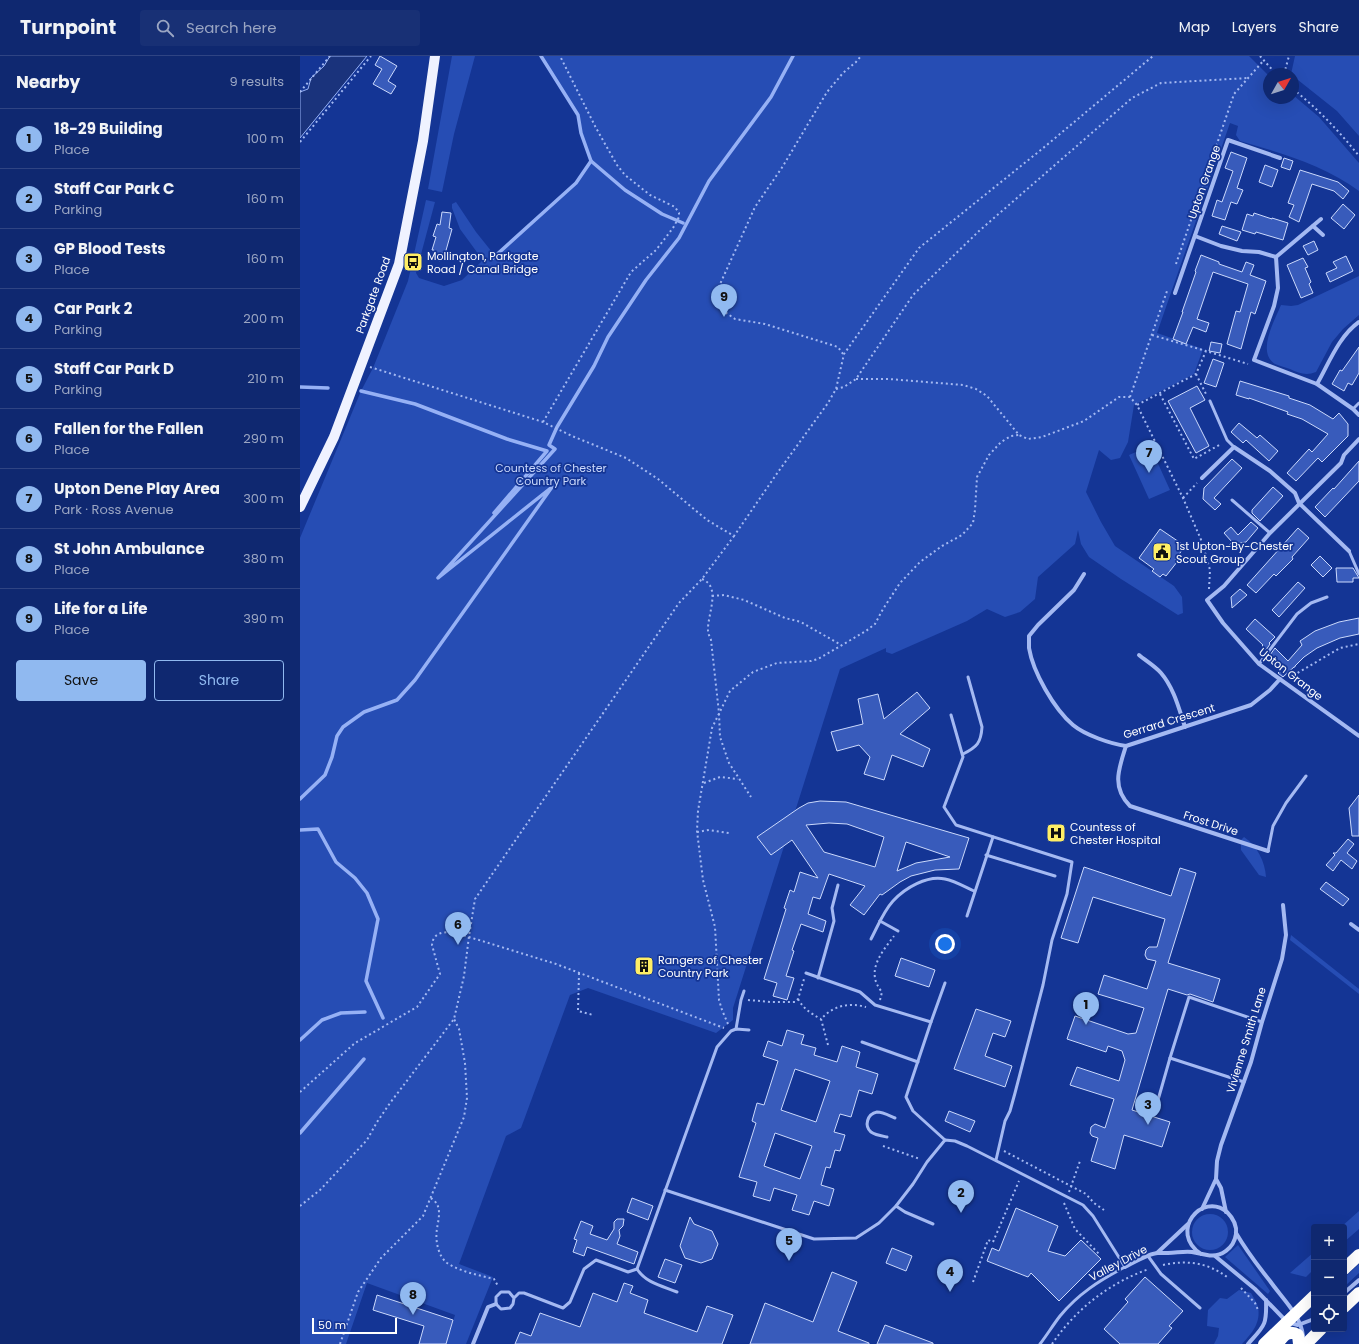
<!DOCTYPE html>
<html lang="en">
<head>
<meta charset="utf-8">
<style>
  body { margin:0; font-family:Poppins,sans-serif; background:#183075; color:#f1f3f6 }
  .controls { position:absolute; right:12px; bottom:12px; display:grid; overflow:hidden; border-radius:4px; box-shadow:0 4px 16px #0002 }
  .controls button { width:36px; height:36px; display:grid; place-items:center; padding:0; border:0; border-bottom:1px solid #2f4483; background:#0f2870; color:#f1f3f6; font:20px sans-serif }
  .compass { position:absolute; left:963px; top:12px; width:36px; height:36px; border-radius:50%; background:#0f2870; box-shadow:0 4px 16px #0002; rotate:51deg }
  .scale { position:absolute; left:12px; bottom:10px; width:85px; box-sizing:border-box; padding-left:4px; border:2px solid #fff; border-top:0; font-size:11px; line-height:14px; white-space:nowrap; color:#fff; -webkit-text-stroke:3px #143595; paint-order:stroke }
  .you { position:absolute; left:645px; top:888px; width:14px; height:14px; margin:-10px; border:3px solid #fff; border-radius:50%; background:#1a73e8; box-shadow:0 0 0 6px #1a73e833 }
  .badge { display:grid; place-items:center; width:26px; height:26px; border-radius:50%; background:#90b9f0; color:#111; font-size:13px; font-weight:700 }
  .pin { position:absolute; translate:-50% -33px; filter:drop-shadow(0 1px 2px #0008) }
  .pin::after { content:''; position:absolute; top:21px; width:14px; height:12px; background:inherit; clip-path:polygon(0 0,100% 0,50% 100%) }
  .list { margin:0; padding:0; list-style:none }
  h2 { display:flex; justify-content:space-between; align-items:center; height:52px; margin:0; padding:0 16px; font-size:17px }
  h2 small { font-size:13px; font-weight:400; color:#9ba6c3 }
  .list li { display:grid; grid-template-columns:26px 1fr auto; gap:12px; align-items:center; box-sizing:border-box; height:60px; padding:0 16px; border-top:1px solid #2f4483 }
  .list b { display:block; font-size:15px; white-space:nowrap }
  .list p { margin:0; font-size:13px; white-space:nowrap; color:#9ba6c3 }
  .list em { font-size:13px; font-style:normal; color:#9ba6c3 }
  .actions { display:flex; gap:8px; padding:12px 16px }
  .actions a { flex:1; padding:9px 0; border:1px solid #90b9f0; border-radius:4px; text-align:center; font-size:14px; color:#90b9f0 }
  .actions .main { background:#90b9f0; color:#111 }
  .icon { flex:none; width:22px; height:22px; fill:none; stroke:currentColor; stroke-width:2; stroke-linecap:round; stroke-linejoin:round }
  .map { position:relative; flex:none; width:1059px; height:1288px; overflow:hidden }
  header { display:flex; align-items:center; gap:24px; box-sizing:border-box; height:56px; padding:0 20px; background:#0f2870; border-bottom:1px solid #2f4483 }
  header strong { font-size:19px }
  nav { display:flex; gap:22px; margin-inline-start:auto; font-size:14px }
  .search { width:280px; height:36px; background:#183075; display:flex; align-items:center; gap:10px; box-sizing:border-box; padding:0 14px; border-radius:4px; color:#9ba6c3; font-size:15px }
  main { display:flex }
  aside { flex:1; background:#0f2870 }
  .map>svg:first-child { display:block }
  .green { fill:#264db4 }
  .water { fill:#1a337c; stroke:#96b1f5 }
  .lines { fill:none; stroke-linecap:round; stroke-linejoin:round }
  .stream { stroke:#96b1f5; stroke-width:3.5 }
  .building { fill:#385bbb; stroke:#cbd9fc; fill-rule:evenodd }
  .path { stroke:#a4b9f2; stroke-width:2; stroke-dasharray:2 3; stroke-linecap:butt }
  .lane { stroke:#a4b9f2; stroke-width:3 }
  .street { stroke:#a4b9f2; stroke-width:4 }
  .primary { stroke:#eff2ff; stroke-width:10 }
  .highway { stroke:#fff; stroke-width:12 }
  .labels { text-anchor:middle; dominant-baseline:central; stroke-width:3.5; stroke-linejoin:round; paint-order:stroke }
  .street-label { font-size:11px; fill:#fff; stroke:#143595 }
  .poi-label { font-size:11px; fill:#fff; stroke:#143595; text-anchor:start }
  .park-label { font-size:11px; fill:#cbd9fc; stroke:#143595 }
</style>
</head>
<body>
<header>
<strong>Turnpoint</strong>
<div class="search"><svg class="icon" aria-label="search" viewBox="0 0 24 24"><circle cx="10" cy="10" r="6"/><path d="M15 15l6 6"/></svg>Search here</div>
<nav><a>Map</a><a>Layers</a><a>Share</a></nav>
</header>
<main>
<aside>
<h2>Nearby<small>9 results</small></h2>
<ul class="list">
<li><span class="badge">1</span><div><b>18-29 Building</b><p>Place</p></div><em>100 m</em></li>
<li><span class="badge">2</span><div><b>Staff Car Park C</b><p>Parking</p></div><em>160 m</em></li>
<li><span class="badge">3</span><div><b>GP Blood Tests</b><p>Place</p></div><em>160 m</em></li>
<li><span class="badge">4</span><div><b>Car Park 2</b><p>Parking</p></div><em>200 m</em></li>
<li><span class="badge">5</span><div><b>Staff Car Park D</b><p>Parking</p></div><em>210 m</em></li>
<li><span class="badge">6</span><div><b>Fallen for the Fallen</b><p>Place</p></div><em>290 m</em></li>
<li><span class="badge">7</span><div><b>Upton Dene Play Area</b><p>Park · Ross Avenue</p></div><em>300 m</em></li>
<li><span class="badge">8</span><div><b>St John Ambulance</b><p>Place</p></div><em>380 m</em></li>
<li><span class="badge">9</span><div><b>Life for a Life</b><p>Place</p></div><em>390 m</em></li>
</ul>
<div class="actions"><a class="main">Save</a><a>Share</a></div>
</aside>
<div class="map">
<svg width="1059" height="1288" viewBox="0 0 1059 1288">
  <rect width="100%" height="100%" fill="#143595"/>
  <g class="green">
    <path d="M152,0H175L154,78L142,136L128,133Z"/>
    <path d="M241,0H949L969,20V42H993V39L1019,61L1059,107V135C1024,109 981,97 940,85L936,79L938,70L930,67L857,277L903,293L894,318L834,349L828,386L820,402L811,404L799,394L786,436L801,466L815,490L874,530L882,541L883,557L878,559L821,523L789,501L781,488L778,474L775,488L738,521L735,543L720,556L705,561L687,553L667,565L592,598L586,596V592L540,613L433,952V964L416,977L288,932L270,939L221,1072L206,1080L159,1208L193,1221L166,1288H146L155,1259L67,1227L46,1288H0V482L61,335L73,312L108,225L126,144L135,146L116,217L119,222L144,230L162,224L181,206L179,199L160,173L152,152V148L156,146L176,176L192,196L193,202L276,127L291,105L281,77L278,59Z"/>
    <path d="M995,0H1059V80L1037,55L993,20V18H991Z"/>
    <path d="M1059,220V259L1043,273L1032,286L1016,316C1006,320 999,317 990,313C985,311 979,310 975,308C956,296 975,264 981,249L991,250L998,249Z"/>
    <path d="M850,390L870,434L849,443L829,399Z"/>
    <path d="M944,781C957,789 965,806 966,821L959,819L941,794V784Z"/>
    <path d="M991,879L1059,933V938L990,884Z"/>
    <path d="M1059,1155V1173L1044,1186V1171H1041Z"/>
    <circle cx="910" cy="1176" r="18"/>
    <path d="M938,1189L970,1235L968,1238L925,1201Z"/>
    <path d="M1014,1196V1213L1006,1221L990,1217Z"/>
    <path d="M1059,1208V1217L1044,1231V1222Z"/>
    <path d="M939,1234L951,1237C953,1241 957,1246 958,1251C961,1267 952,1277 942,1288H914L918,1280L919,1272L907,1270L908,1254L920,1242L927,1243Z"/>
  </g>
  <path class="water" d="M30,0H67L0,82V36L8,33L11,22L24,10Z"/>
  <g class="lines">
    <g class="stream">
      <path d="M241,0L278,59L281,77L291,105L325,134L362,158L383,167"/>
      <path d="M193,202L276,127L291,105"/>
      <path d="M0,331L28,332"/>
      <path d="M61,335L115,348L207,383L247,395L194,457"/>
      <path d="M0,743L25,719L32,701L37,680L43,671L64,656L97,644L115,624L252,431L138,522L255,393L249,389L257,371L294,310L308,281L346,224L379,182L409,125L471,41L493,0"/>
      <path d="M0,774L18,773L36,806L55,822L67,837L78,863L66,925L83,962"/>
      <path d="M0,984L22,964L41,957L65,956"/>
      <path d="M0,1077L64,1003"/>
    </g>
  </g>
  <g class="building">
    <path d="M80,0L97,10L88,25L96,30L91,38L73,28L82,13L75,9Z"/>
    <path d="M931,96L947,102L937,132L943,134L937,148L931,146L925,164L912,160L917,144L922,146L933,115L925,112Z"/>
    <path d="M984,102L993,105L990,114L981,111Z"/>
    <path d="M965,109L978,114L972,131L959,126Z"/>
    <path d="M1000,114L1038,126L1049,135L1043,143L1034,135L1012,128L999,166L989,161L994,149L988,147Z"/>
    <path d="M1043,148L1055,159L1044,173L1031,162Z"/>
    <path d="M142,156L151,157L149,172L152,173L145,198L142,197L140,205L132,202L134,194H132L136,181L133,180L137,168L140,169Z"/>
    <path d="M954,157L972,163V162L988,167L983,184L956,176L955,178L942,174L947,158L953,160Z"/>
    <path d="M922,170L941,176L937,185L919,178Z"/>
    <path d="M1014,185L1018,194L1008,199L1003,190Z"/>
    <path d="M901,199L919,206V208L942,216L946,206L954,209L950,219L966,225L955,258L951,256L941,293L927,288L936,255L940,256L948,228L913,216L897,263L909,267L906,276L893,271L886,288L873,283L883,256H882L896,216L895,215Z"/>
    <path d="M1046,200L1053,215L1030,226L1026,217L1037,212L1033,206Z"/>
    <path d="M1003,202L1008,211L1005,212L1011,226L1009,228L1013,237L1001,242L987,209Z"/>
    <path d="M911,286L922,288L920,297L909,295Z"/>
    <path d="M1059,291V317L1052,329L1048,327L1044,335L1032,328L1040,314L1042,315Z"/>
    <path d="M913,303L924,307L916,331L904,327Z"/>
    <path d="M940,325L989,340V342L1010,349L1033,363L1039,357L1048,368V380L1022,406L1018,402L996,425L987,417L1009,393L1012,396L1028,378L1002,363L987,358L988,356L949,342V343L936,339Z"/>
    <path d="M897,330L905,344L890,352L909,390L896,397L868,345Z"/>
    <path d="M939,367L957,382L960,379L978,395L969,405L946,384L943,387L931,376Z"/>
    <path d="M932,403L942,412L914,442L921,448L915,454L903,443L904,432Z"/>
    <path d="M1059,405V425L1025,461L1015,451L1033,432L1034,433Z"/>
    <path d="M973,431L983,440L960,465L952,457V454Z"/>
    <path d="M951,466L958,472L946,486L929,489L932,486L924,477L931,471L938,479Z"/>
    <path d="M998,472L1009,482L992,501L993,503L976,520L974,518L956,537L947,529Z"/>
    <path d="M860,473L885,490L875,504L877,506L866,520L863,518L860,521L852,515L854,513L839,502Z"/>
    <path d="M1020,500L1032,512L1023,521L1011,509Z"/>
    <path d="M1036,512H1053L1059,522H1053V526H1037Z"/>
    <path d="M998,526L1005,532L979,561L972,554Z"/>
    <path d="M940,533L947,539L932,552L931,541Z"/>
    <path d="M1059,562V578L1040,582L1017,592L1004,601L995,610V611H994L983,621L978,617L983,612L970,599L975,592L988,605L1002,589L1000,585L1015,575L1039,566Z"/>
    <path d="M955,563L975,581L969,587L970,588L966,594L962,590L963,589L946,573Z"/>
    <path d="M617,636L630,652L600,678L630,693L623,711L592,699L584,724L564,718L570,701L559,689L537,695L531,676L563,668L558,643L578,638L584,663Z"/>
    <path d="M1059,739V780H1052L1049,752Z"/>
    <path d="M520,745L546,746L669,782L659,813L635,814L611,820L600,826L582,839L580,838L564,859L550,849L565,830L529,818L520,843L513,841L508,858L526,865L523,876L501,868L492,894L494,895L486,920L494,922L487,944L473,940L477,927L464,923L486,853L484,852L490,834L494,836L500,816L518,822L492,784L471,799L457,781L499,752L508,747ZM529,767L547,768L584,781L575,811L524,796L506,769ZM606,786L650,801L616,807L597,815Z"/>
    <path d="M1048,783L1054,788L1047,797L1057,805L1052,813L1041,804L1033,815L1026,809L1035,799L1033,797H1036Z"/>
    <path d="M784,811L871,840L880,812L896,817L868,907L920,923L913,946L890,938L887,939L868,933L832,1054L870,1066L862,1091L824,1079L815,1113L791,1105L798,1082L792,1080L790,1077L791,1071L795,1068L805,1072L814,1043L770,1029L777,1011L819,1025L825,1004L822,995L808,990L806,996L767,983L775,960L828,978L836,977L844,952L798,938L804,919L847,933L856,905L847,903L845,899L846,894L849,891H857L865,863L793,841L778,887L761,882Z"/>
    <path d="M1026,826L1049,843L1043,850L1020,833Z"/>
    <path d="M342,902L351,905L346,918L338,915Z"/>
    <path d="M601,902L635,914L629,931L595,920Z"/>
    <path d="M676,953L711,965L705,981L693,977L685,1000L712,1010L705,1031L654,1013Z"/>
    <path d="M487,974L504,979L501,988L516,992L514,999L537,1006L542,990L560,996L556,1011L578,1018L572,1038L559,1034L551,1061L540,1058L534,1076L545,1079L540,1095L535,1094L530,1112L526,1111L521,1129L534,1133L529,1150L514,1145L509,1159L492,1154L497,1139L474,1132L470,1145L453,1140L457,1126L439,1121L456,1067L452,1065L457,1047L464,1049L478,1005L463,1000L468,985L482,990ZM495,1013L530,1025L516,1066L481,1054ZM475,1077L512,1090L500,1123L464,1110Z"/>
    <path d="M649,1055L675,1065L670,1076L645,1065Z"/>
    <path d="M332,1142L353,1150L348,1164L327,1156Z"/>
    <path d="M716,1152L758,1170L748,1195L765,1200L781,1184L801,1203L759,1245L731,1217L728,1221L687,1205L692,1192L699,1195Z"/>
    <path d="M390,1161L394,1168L412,1175L418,1188L412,1203L401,1207L385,1202L380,1190Z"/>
    <path d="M317,1163H324L323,1170L319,1174L320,1180L317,1188L338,1196L334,1208L287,1191L284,1200L273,1196L277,1184L274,1183L281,1165L293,1170L290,1178L307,1184L314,1173V1166Z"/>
    <path d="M592,1192L612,1200L606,1215L586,1207Z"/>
    <path d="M365,1203L382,1209L375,1227L358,1221Z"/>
    <path d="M532,1216L557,1226L538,1275L569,1287V1288H450L465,1247L513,1266Z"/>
    <path d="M845,1221L883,1255L869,1270L872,1272L858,1288H820L804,1273L828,1246L825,1243Z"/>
    <path d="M324,1227L333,1230L330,1237L348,1244L344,1257L397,1276L407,1250L433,1259L422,1288H215L220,1276L231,1280L240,1257L280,1271L293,1237L317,1246Z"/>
    <path d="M77,1239L153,1264L146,1288H119L124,1270L73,1254Z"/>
    <path d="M585,1269L633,1287V1288H577Z"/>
  </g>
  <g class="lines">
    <g class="path">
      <path d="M960,0L976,18"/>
      <path d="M984,18L989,0"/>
      <path d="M993,33C1018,53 1039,75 1059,100"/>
      <path d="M0,36L30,0"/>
      <path d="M0,86L71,0"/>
      <path d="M876,208L934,38L964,4"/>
      <path d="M852,279L906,295"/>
      <path d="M543,298L538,291L465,268L435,263L425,256L419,246L416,237L455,151L483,110L527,36L543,17L556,6L561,0"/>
      <path d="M70,311L243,366L272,380L326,402L358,423L407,464L434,480L478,416L528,347L536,333L544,298L619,192L742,93L853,0"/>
      <path d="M896,318L907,340"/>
      <path d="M556,323H589L663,329L676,333L687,340L719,379L728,383L742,381L784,365L819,341H830L837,349"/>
      <path d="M536,333L544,331L556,323L613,239L679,175L832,42L861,27L948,22"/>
      <path d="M860,338L894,403L921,388"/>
      <path d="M830,341L867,235"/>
      <path d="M243,366L331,216L356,194L373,172L379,161V157L375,151L350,139L325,119L317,109L296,72L260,0"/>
      <path d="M883,442L897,427"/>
      <path d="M402,523C422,531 407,559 408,575C408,578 410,581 411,584L419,657L420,681L429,707L451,741"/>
      <path d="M909,533L910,514L902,486L883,442L837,349L896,318L906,295L948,308"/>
      <path d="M412,540L424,539L444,544L485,562L501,566L541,589"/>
      <path d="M989,622L1040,592L1059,588"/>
      <path d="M404,727L420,721L438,723"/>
      <path d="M397,776L409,774L429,777"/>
      <path d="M279,917L278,955L293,959"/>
      <path d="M498,943C504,953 510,957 521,963"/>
      <path d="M448,944L471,946H495L498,943L504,923"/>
      <path d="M580,944L582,936C565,916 581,897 594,880"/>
      <path d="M428,968L422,954L419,944L415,871L403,824L397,775L398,755L412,672L430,635L453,616L477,607L511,605L518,603L566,575L575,568L583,553L600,527L620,506L642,490L662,479L673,467L675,454L677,421L689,399L701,386L711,380L719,379"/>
      <path d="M528,989L521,963C533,950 548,946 566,951"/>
      <path d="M0,1036L55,987L117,951L140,918L132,889C133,877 142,876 153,876L256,908L424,972"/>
      <path d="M583,1090L620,1103"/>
      <path d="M704,1095L786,1138L794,1147L804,1154"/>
      <path d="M769,1136L780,1105"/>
      <path d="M131,1142C133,1144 136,1146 137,1148C141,1156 138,1165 137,1173C135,1184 138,1200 147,1207C161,1216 178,1219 194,1223L198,1230"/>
      <path d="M764,1147L775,1173L800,1199"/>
      <path d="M0,1150L20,1134L67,1084L77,1066L90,1047L154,963L164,920L169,880L175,843L379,547L402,523L434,480"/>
      <path d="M863,1209C886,1204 907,1206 927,1221"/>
      <path d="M673,1226L688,1184L693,1186L719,1125"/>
      <path d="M941,1232L955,1247L958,1254"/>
      <path d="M40,1288L58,1236L81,1202L123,1160L164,1061L167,1042L165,1007L159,973L154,963"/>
      <path d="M752,1288C776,1253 809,1227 849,1213"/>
    </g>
    <g class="lane">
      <path d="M910,345L927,384L934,391"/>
      <path d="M1053,353L1059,347"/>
      <path d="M932,444L970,477"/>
      <path d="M1049,495L1059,518"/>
      <path d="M959,608L997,558L1011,547L1027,541"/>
      <path d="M651,659L663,701L644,751L656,769L772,806L767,838L752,884L743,929L715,1037L710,1055L705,1065L696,1104"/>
      <path d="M663,698C677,691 681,687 682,671L668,621"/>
      <path d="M968,795L973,770L986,747L1006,720"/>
      <path d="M686,799L755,820"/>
      <path d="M667,860L693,781"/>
      <path d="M580,865L598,875"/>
      <path d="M571,883C578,870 583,856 593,845C605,832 627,819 645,823C655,825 665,831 674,835"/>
      <path d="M506,917L560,936L575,949L631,966L606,1041L613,1055L645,1084"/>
      <path d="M518,922L534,865L532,852L538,829"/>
      <path d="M631,966L645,927"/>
      <path d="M436,973L441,944L444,935"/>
      <path d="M562,986L618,1006"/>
      <path d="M870,1002L889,941L962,966"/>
      <path d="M854,1058L870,1002L944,1026"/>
      <path d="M587,1081C582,1080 575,1079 571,1076C564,1070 567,1058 577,1056C583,1056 590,1060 595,1062"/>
      <path d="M365,1134L514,1183L556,1182L579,1167L596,1150L613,1128L627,1106L645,1084L655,1085L667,1090L783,1149L793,1160L825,1211C800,1224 778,1238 760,1260C753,1269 747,1279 740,1288"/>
      <path d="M596,1150L605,1156L633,1168"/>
      <path d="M848,1200L861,1218L900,1252"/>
      <path d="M337,1213C346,1227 362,1230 377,1236"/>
      <path d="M214,1242L209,1236H201L196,1241V1248L201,1253L210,1252L213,1248L214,1242L219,1237H224L263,1252L270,1246L284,1213L296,1204L328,1216L337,1213L417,991L431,975L436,973L449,974"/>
    </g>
    <g class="street">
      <path d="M1021,163L976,201L978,232L974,250L954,304L1017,328L1053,353L1059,359"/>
      <path d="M1013,170L1023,179"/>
      <path d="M895,180L921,190L942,195L959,196L976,201"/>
      <path d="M875,237L928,84L980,102"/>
      <path d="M1017,328C1029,307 1039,280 1059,266"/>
      <path d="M1059,383L1044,399L1041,407L970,477L924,530L907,544L923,567L959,608L1059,680"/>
      <path d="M902,422L934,391L970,415L995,437L999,447L1049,495"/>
      <path d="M784,518L774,534L738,569L729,580C729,584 729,588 729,592C733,616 754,653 773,669C785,679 811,688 826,690L951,649L970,634L980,623"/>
      <path d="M839,599C846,605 855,610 861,617C874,632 879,653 885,671"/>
      <path d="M826,690C819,712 811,731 830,750L968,795"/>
      <path d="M1051,868L1059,874"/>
      <path d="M916,1123L917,1105L921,1089L951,1006L962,966L982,903L986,879L983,849"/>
      <path d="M902,1153L916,1123L921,1132L926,1156"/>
      <path d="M936,1177C946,1194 958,1210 970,1225C981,1241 1001,1259 1003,1280"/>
      <path d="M857,1197L888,1168"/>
      <path d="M915,1200L955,1233L987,1266L998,1269L1014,1263"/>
      <path d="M825,1211C833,1207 849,1197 858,1197C861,1197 864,1197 868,1197C876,1197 884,1195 892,1196C897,1197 902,1198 907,1199C921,1202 934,1192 936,1178C937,1170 933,1162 927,1156C902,1135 868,1176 901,1198"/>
      <path d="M1044,1237L1059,1224"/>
      <path d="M173,1288L188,1251L196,1248"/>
      <path d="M948,1288C964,1270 967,1270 966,1244"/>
    </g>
    <path class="primary" d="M0,451L34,381L99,208L123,85L135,0"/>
    <g class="highway">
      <path d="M1044,1213L1059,1199"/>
      <path d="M1044,1251L1059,1237"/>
      <path d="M964,1288L1014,1240"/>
      <path d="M977,1288C983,1281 988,1273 998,1279L999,1288"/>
      <path d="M1006,1288L1021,1273"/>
    </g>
  </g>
  <defs>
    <symbol id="bus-square" viewBox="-11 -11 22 22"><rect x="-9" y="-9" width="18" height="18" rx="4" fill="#ffee65" stroke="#143595"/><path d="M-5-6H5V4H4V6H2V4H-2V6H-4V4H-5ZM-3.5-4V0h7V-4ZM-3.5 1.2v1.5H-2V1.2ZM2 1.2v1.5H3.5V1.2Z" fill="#111"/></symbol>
    <symbol id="civic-square" viewBox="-11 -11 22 22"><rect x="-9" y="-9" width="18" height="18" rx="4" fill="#ffee65" stroke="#143595"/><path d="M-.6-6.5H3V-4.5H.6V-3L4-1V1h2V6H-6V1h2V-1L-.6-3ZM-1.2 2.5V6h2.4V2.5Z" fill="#111"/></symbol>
    <symbol id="hospital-square" viewBox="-11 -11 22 22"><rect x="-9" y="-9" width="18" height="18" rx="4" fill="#ffee65" stroke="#143595"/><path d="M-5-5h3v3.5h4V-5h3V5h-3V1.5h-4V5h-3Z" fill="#111"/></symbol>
    <symbol id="building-square" viewBox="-11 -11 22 22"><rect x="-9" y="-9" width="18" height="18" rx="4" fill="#ffee65" stroke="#143595"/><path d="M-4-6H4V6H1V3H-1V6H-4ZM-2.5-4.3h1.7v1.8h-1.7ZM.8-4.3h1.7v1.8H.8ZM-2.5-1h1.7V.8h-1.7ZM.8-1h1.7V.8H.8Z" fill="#111"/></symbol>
  </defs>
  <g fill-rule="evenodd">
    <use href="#bus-square" x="102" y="195" width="22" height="22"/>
    <use href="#civic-square" x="851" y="485" width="22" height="22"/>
    <use href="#hospital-square" x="745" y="766" width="22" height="22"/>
    <use href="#building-square" x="333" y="899" width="22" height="22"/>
  </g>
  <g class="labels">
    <g class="street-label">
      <text transform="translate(904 126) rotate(-71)">Upton Grange</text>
      <text transform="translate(73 239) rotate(-70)">Parkgate Road</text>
      <text transform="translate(991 618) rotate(38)">Upton Grange</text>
      <text transform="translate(869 665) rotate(-17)">Gerrard Crescent</text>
      <text transform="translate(911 767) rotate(18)">Frost Drive</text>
      <text transform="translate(946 984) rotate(-73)">Vivienne Smith Lane</text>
      <text transform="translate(818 1207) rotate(-28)">Valley Drive</text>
    </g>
    <g class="poi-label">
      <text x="127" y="200">Mollington, Parkgate<tspan x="127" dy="13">Road / Canal Bridge</tspan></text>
      <text x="876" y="490">1st Upton-By-Chester<tspan x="876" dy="13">Scout Group</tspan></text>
      <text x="770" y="771">Countess of<tspan x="770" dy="13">Chester Hospital</tspan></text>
      <text x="358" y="904">Rangers of Chester<tspan x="358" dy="13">Country Park</tspan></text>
    </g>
    <g class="park-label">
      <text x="251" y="412">Countess of Chester<tspan x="251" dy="13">Country Park</tspan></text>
    </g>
  </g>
</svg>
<div class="controls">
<button>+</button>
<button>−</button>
<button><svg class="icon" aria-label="locate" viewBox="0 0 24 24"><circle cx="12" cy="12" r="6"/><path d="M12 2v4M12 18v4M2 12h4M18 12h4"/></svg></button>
</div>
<svg class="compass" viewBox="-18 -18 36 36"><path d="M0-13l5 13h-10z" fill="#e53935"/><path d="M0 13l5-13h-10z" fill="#9ba6c3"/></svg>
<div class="scale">50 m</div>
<div class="you"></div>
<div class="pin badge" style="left:786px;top:969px">1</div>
<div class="pin badge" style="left:661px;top:1157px">2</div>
<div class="pin badge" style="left:848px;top:1069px">3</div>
<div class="pin badge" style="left:650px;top:1236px">4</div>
<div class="pin badge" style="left:489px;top:1205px">5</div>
<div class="pin badge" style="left:158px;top:889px">6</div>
<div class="pin badge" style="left:849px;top:417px">7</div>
<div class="pin badge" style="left:113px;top:1259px">8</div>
<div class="pin badge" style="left:424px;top:261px">9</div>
</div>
</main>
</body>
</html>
